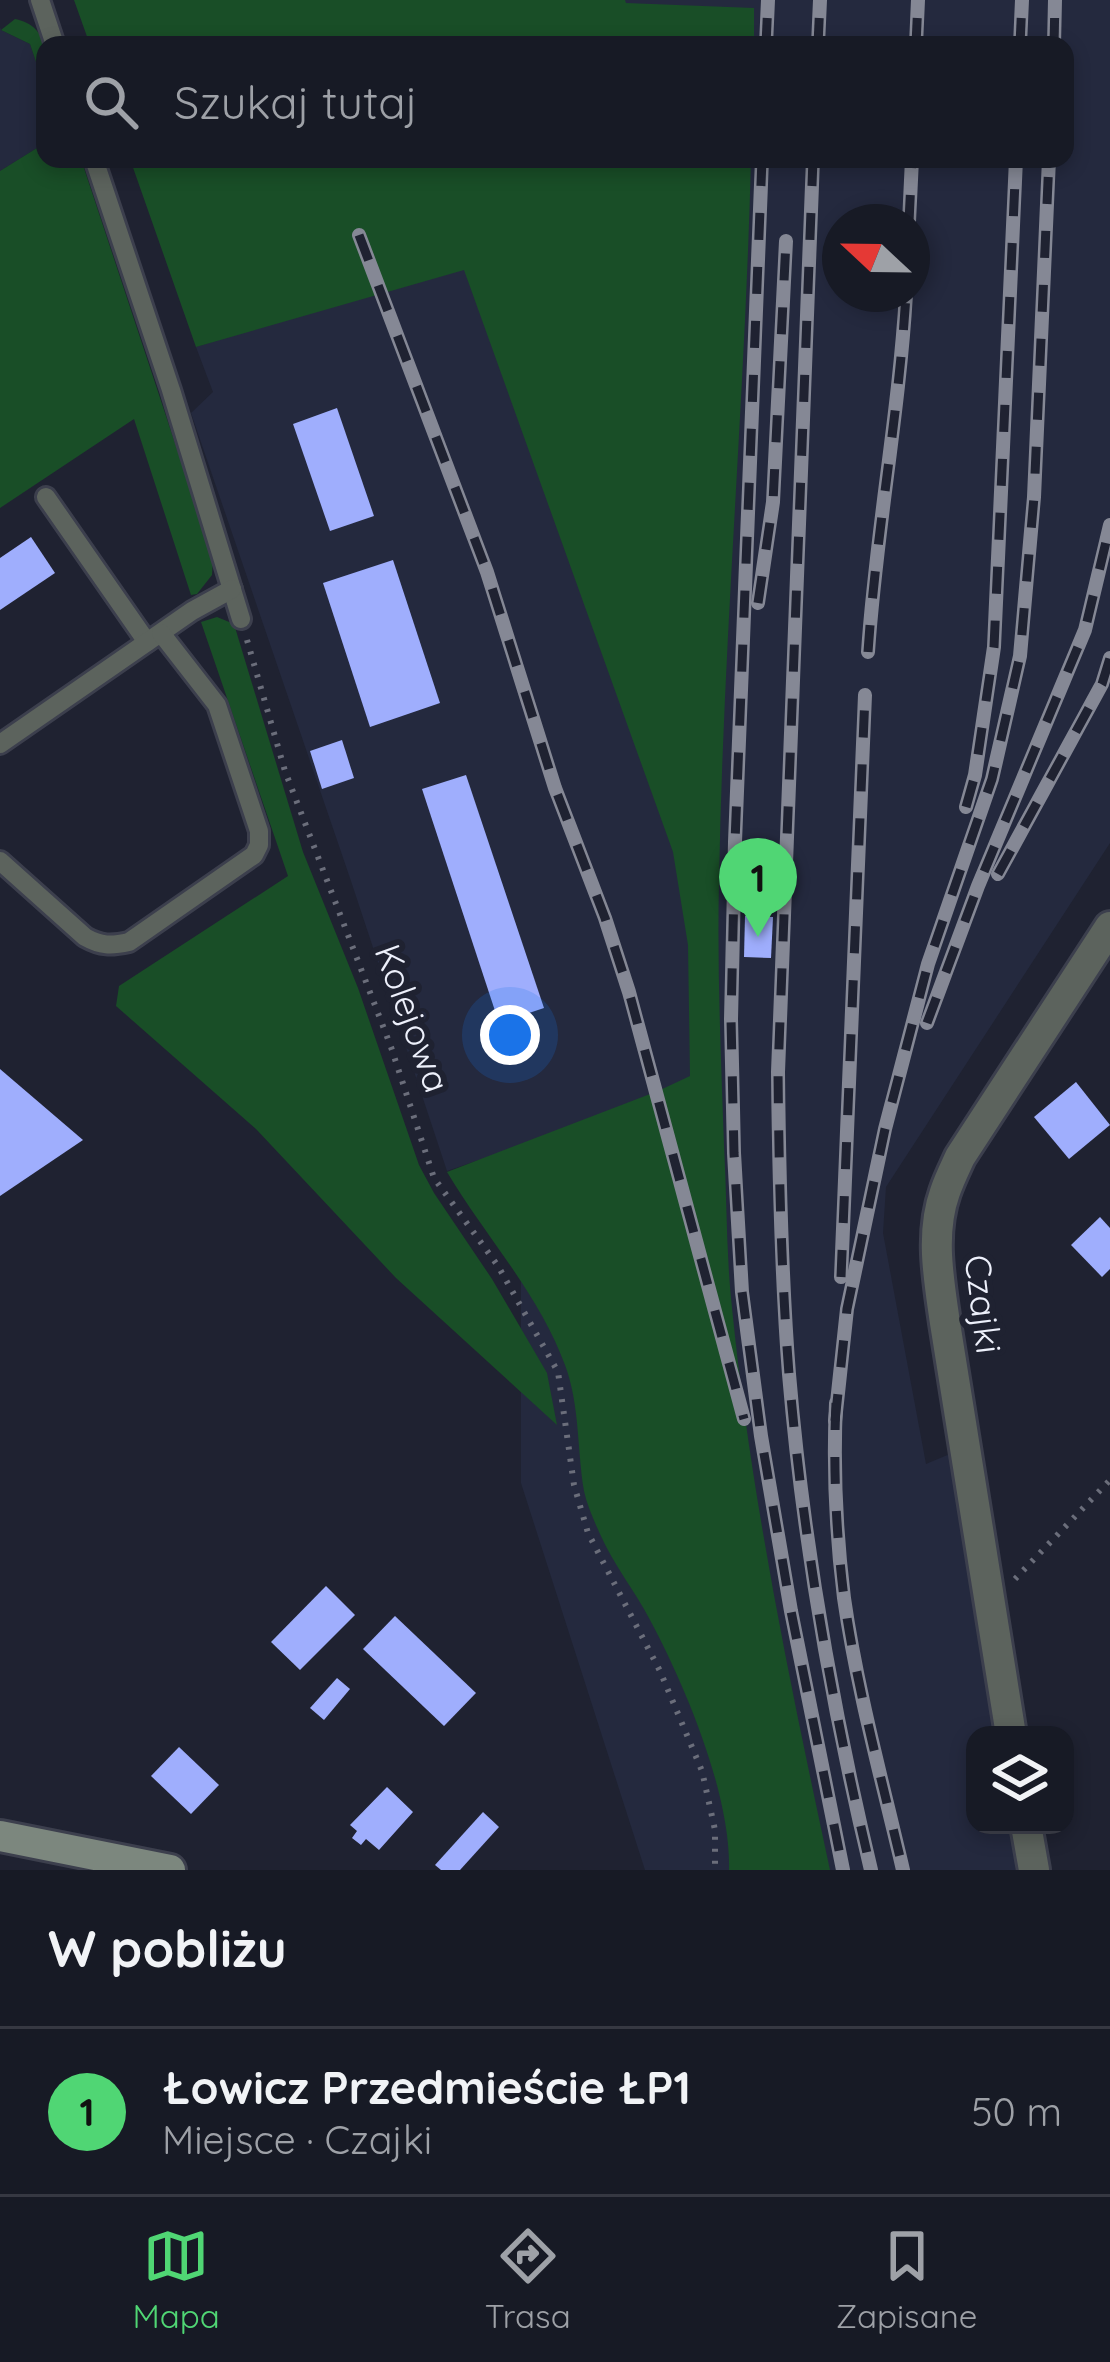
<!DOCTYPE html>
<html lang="pl">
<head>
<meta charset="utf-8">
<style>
  body { margin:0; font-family:Quicksand,sans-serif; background:#242732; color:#f1f3f6 }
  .controls { position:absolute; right:36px; bottom:36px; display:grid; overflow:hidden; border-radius:24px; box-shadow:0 6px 18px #0003 }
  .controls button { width:108px; height:108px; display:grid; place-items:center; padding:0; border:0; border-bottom:3px solid #363842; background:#171a25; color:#f1f3f6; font:60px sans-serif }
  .compass { position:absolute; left:822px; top:204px; width:108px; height:108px; border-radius:50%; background:#171a25; box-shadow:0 6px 18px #0003; rotate:292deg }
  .you { position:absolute; left:510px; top:1035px; width:42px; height:42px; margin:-30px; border:9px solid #fff; border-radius:50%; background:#1a73e8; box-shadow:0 0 0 18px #1a73e833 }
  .badge { display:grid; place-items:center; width:78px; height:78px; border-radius:50%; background:#50d674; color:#111; font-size:39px; font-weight:700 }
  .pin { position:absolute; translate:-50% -99px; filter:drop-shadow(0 3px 6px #0008) }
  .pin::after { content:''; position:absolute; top:63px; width:42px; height:36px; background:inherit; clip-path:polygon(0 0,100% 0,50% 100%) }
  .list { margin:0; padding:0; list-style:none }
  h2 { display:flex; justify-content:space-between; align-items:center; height:156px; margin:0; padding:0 48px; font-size:51px }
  h2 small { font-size:39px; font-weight:400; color:#9ea1a7 }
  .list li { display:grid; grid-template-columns:78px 1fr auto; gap:36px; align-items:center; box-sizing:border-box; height:168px; padding:0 48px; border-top:3px solid #363842 }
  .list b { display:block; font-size:45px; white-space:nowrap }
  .list p { margin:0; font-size:39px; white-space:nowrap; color:#9ea1a7 }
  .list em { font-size:39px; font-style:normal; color:#9ea1a7 }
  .icon { flex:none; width:66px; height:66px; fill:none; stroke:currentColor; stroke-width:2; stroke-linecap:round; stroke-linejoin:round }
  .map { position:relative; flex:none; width:1110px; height:1870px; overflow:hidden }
  .search { position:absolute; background:#171a25; box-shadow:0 6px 18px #0003; left:36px; right:36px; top:36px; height:132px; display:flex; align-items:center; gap:30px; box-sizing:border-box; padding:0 42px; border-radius:24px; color:#9ea1a7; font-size:45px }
  .sheet { height:324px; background:#171a25 }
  nav { display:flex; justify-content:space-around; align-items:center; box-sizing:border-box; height:168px; border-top:3px solid #363842; background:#171a25; font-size:33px; color:#9ea1a7 }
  nav a { display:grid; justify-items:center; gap:6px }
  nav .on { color:#50d674 }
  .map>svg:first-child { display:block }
  .built { fill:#24293e; fill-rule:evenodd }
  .green { fill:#194e27 }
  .building { fill:#9faefd }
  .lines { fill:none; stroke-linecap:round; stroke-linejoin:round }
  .lane-casing { stroke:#3c3f4d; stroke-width:24 }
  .street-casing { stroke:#3c3f4d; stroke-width:36 }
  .secondary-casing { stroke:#3c3f4d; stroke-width:36 }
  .path { stroke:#6b6e7b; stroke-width:6; stroke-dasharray:3 9; stroke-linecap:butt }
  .lane { stroke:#5c635d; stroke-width:18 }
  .street { stroke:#5c635d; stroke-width:30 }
  .secondary { stroke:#7c877e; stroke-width:30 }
  .rail-casing { stroke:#858895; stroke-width:14 }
  .rail { stroke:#1f2231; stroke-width:9; stroke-dasharray:27; stroke-linecap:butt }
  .labels { text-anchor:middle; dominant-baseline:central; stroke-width:12; stroke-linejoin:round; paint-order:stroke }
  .street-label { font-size:36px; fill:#edf0fb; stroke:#1f2231 }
</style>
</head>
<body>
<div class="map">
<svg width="1110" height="1870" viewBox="0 0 1110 1870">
  <rect width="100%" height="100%" fill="#1f2231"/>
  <g class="built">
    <path d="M139,0H1110V843L886,1187L883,1233L926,1464L957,1451L1004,1735H975V1825H1012L1016,1870H645L521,1483V1277L479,1160L447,1171L351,881L191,413L213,392L196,347L227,337L190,159H1065V45H153ZM840,222H912V294H840Z"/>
    <path d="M0,27L1,30L30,44L45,89V143L0,171Z"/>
  </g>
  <g class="green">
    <path d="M74,0H625L626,3L754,8V45H90Z"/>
    <path d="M15,19C52,27 45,58 45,89L30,44L1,30Z"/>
    <path d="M45,143V159H81L213,558L212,575L197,594L191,595L134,419L0,508V171Z"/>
    <path d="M130,159H751C745,400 723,641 719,883C717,970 721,1058 724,1145C727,1199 726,1254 732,1308C751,1497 790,1684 830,1870H729C731,1795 686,1687 650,1620C635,1591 613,1564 600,1534C594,1521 587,1505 584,1491C577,1450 580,1405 565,1365C539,1294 485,1236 447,1172L658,1091L690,1076L688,945L673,852L464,270L196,347Z"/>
    <path d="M217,617L234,624L303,852L358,988L419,1165L434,1193L492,1279L547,1373L557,1425L396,1278L256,1129L116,1006L119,986L288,876L201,622Z"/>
  </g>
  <g class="building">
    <path d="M337,408L374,516L330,531L293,424Z"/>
    <path d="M31,537L55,573L0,610V558Z"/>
    <path d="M393,560L440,703L370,727L323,583Z"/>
    <path d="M342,740L354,778L322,789L310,751Z"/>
    <path d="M466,775L544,1008L499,1023L422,789Z"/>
    <path d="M745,916L773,917L771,958L744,957Z"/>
    <path d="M0,1069L83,1140L0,1196Z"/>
    <path d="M1076,1082L1110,1125L1069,1159L1034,1117Z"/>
    <path d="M1100,1217L1110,1228V1269L1102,1277L1071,1245Z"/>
    <path d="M326,1586L355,1615L300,1670L271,1642Z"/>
    <path d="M395,1616L476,1693L444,1726L363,1649Z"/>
    <path d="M337,1678L350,1689L324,1720L310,1708Z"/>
    <path d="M179,1747L219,1785L191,1814L151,1776Z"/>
    <path d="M387,1787L413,1812L379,1850L366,1839L361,1845L352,1838L357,1831L350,1825Z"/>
    <path d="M483,1812L499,1827L460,1870H441L435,1865Z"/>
  </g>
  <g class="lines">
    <defs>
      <g id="lane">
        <path d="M40,0L55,45"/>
        <path d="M94,159L171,390L241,619"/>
        <path d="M46,497L147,642"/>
        <path d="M0,744L192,611L232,589"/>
        <path d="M0,861L85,937C101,946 111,946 129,942L254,855L259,845V831L217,705L161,633"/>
      </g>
      <g id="street">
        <path d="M1011,1735L945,1323C939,1280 930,1234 945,1192C949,1180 955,1168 960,1157L1110,927"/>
        <path d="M1026,1825L1034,1870"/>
      </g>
      <path id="secondary" d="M0,1836L170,1870"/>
    </defs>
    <use href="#lane" class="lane-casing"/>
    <use href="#street" class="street-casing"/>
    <use href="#secondary" class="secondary-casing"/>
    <g class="path">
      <path d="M247,640L285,771L391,1047L434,1178L498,1266L558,1372L574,1485L588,1533L660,1671L702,1771L715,1830V1870"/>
      <path d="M1015,1579L1110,1480"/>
    </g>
    <use href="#lane" class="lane"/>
    <use href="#street" class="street"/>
    <use href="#secondary" class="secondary"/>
    <defs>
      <g id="rail">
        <path d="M766,45L768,0"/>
        <path d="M818,45L820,0"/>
        <path d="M916,45L918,0"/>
        <path d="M1020,45L1022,0"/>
        <path d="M1054,45L1055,0"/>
        <path d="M762,159L735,842L731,1019L734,1153L742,1292L761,1436L791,1611L843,1870"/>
        <path d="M813,159L778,1072C779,1172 781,1273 789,1374C803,1541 832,1707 871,1870"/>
        <path d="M909,222L912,159"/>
        <path d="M359,235L487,572L555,788L605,918L629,992L744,1419"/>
        <path d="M758,603L773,502L786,241"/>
        <path d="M868,652C876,532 899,414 906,294"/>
        <path d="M966,807L975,775L994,647L1016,159"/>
        <path d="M998,874L1102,684L1110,658"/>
        <path d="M927,1023L978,886L1085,630L1110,525"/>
        <path d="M841,1277L865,695"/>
        <path d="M836,1403C833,1468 836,1533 844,1598C857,1689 882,1780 903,1870"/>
        <path d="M835,1421L847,1309L885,1129L928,964L992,779L1020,656L1034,497L1049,159"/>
      </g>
    </defs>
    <use href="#rail" class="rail-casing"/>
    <use href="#rail" class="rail"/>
  </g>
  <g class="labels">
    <g class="street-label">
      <text transform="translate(413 1018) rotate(70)">Kolejowa</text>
      <text transform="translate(984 1304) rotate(83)">Czajki</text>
    </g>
  </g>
</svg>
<div class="controls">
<button><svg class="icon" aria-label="layers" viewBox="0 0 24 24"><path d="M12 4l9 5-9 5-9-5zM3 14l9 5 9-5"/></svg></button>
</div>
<svg class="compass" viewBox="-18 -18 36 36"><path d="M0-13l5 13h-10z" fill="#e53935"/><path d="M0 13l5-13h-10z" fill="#9ea1a7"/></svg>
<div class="you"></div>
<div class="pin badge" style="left:758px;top:937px">1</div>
<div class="search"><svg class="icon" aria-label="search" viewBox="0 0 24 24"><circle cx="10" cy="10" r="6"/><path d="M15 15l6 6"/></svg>Szukaj tutaj</div>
</div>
<section class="sheet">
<h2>W pobliżu<small></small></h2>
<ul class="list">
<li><span class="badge">1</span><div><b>Łowicz Przedmieście ŁP1</b><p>Miejsce · Czajki</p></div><em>50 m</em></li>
</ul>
</section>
<nav>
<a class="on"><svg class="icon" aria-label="map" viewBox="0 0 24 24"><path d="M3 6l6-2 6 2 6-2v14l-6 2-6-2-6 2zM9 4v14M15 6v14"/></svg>Mapa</a>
<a><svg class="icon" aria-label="directions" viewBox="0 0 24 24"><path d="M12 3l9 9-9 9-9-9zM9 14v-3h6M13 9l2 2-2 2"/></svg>Trasa</a>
<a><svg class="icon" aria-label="saved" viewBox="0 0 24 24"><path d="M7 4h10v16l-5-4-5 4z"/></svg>Zapisane</a>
</nav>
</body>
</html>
